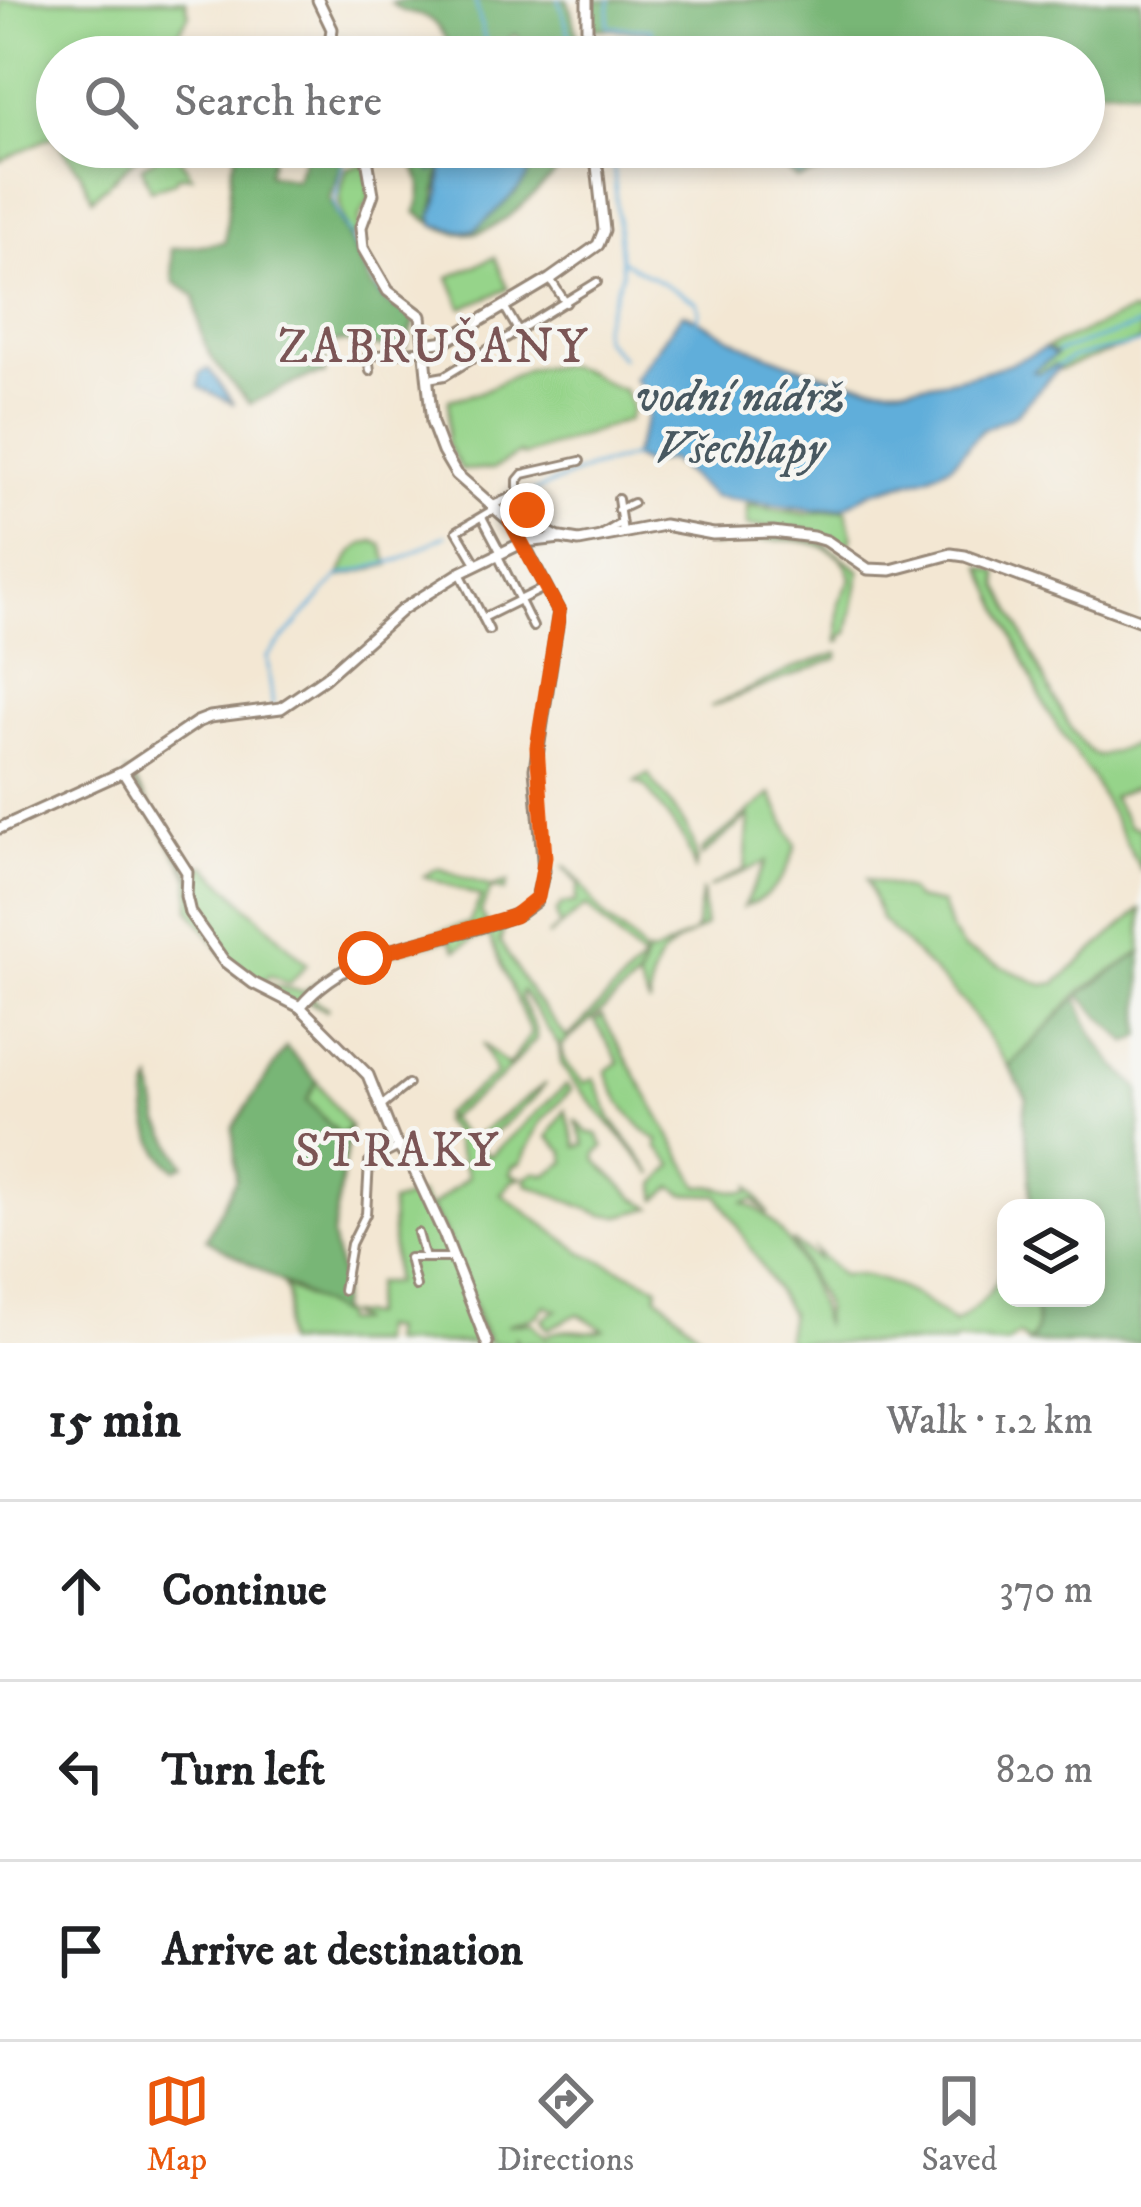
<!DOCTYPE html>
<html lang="en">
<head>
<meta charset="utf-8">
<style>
  body { margin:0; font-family:"IM FELL DW Pica",serif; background:#f6f6f6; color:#202124 }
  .controls { position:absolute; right:36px; bottom:36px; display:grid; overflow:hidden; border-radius:24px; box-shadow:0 6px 18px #0003 }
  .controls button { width:108px; height:108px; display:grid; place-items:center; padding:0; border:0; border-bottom:3px solid #e0e0e0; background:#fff; color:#202124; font:60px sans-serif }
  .stop { position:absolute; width:36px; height:36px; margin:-27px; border:9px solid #ea580c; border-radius:50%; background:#fff }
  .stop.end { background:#ea580c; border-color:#fff; box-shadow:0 3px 12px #0008 }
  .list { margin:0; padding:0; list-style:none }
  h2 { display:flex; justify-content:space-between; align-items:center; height:156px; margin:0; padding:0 48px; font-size:51px }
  h2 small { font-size:39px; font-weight:400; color:#757577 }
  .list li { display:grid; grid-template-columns:78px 1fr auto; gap:36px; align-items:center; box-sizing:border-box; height:180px; padding:0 48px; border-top:3px solid #e0e0e0 }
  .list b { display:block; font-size:45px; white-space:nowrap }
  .list em { font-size:39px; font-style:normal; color:#757577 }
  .icon { flex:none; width:66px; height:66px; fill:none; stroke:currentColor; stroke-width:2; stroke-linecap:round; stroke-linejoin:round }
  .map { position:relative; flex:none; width:1141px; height:1343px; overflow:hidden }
  .search { position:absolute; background:#fff; box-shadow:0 6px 18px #0003; left:36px; right:36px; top:36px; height:132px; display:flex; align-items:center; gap:30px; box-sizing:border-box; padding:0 42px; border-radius:66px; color:#757577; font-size:45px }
  .sheet { height:696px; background:#fff }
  nav { display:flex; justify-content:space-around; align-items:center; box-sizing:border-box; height:168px; border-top:3px solid #e0e0e0; background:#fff; font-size:33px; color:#757577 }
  nav a { display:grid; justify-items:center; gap:6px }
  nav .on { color:#ea580c }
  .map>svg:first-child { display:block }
  .green { fill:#96d48a; stroke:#687f54; stroke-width:3; fill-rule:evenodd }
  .forest { fill:#78b676; stroke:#5a704a; stroke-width:3 }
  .water { fill:#61aeda; stroke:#4e6c7c; stroke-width:3 }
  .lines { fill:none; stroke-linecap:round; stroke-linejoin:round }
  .stream { stroke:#61aeda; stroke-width:3 }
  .minor-casing { stroke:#978878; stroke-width:12 }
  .tertiary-casing { stroke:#978878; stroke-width:15 }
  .minor { stroke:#fff; stroke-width:6 }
  .tertiary { stroke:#fff; stroke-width:9 }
  .route { stroke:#ea580c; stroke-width:15 }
  .labels { text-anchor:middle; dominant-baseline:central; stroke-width:9; stroke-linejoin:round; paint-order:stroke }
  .water-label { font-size:45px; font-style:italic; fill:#485860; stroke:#f6f6f2 }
  .quarter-label { font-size:48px; letter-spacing:3px; fill:#7b5555; stroke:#f6f6f2 }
</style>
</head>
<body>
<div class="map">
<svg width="1141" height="1343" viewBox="0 0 1141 1343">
  <rect width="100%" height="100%" fill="#f6f6f2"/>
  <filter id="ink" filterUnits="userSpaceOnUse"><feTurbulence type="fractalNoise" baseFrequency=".00833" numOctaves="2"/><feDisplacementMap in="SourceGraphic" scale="24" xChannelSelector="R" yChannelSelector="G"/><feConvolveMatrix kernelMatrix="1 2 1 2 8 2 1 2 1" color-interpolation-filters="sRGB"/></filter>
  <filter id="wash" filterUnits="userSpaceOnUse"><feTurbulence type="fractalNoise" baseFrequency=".004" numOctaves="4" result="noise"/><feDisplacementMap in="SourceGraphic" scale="48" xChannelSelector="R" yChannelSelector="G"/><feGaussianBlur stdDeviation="2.7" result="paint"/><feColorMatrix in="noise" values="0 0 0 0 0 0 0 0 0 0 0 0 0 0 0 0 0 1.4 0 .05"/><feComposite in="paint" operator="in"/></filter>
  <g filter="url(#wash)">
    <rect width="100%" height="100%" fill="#f3e7d3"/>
    <g class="green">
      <path d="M0,0H185L189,14L166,57H57V142L53,136L0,161Z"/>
      <path d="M61,147H140V154L92,199L81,173Z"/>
      <path d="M172,147L192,176H178L174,182L150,190L142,167Z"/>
      <path d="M367,164L370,199L359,218L357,235L349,236C337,205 337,201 347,168Z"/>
      <path d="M495,257L508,289L462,308L449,277Z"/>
      <path d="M1130,312L1141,314V341L1060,369L1055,365L1039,373L1032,371L1056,353L1045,348Z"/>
      <path d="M558,365C591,367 599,384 624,390L632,408L628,420L523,456L520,453L493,469L462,470L447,444L449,400L478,393L528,369Z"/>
      <path d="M747,505L805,514L846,510L852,535L848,547L809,530L747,526Z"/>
      <path d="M772,534L820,541L860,571L848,633L842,636V641L838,642L839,603L851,578C837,524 750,542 711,546L713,537Z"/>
      <path d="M374,541L382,545L389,565L339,577C348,559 353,544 374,541Z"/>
      <path d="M982,567L998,572L999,586C1019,618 1068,749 1099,756L1141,742V785L1112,797L1129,826L1141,829V871L1092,778L1047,711Z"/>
      <path d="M838,653V658L710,707L796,667Z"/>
      <path d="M127,774L131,775L193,877L201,866H206L307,964L289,984L270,975L262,983L304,992L312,986L316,988L298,1004L235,969L190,910V877Z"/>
      <path d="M648,774C665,799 704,838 695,869L685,841L645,786L635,782Z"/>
      <path d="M771,794L796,845C786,877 775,896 743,907L766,862L708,888L745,869L749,816L702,856V850Z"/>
      <path d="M562,865C583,879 589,900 605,917C619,931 639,940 645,959L637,980L561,1046C563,1062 573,1072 584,1083L594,1078L612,1120L654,1175L571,1079L561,1063L559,1046L522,991L520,997L536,1031V1039L500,1079L448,1118L468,1142L546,1083L533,1099L478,1147L490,1156L566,1085L571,1090L539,1124L521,1163L513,1166L510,1174L521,1178L512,1181L501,1194L582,1252L658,1286L657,1295L705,1339L702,1343H519L515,1336L516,1343H490L484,1331L449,1240L431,1207L468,1177L450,1130L441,1121L446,1118L442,1115L496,1074L482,1043L508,1066L531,1034L489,936L474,939L456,950L449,939C397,951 349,959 311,998L328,1008L326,1010L307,1001C354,950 425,943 489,926L503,931L500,942L533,996L567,1038L643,961L586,906L547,937L560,927L556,913L562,904L575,903L579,884ZM545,1305L557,1310L542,1319L548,1329L578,1314L604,1329C581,1337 575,1323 545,1336L531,1322L507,1325L537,1316Z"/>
      <path d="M438,868L491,887L508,882L505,891L491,888L481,912L487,923L362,957L318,986L315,984L365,954L469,923L481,897L424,876Z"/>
      <path d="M867,879L908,890L916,899L942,904L950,929L964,949L1043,985L1056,983L1141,909V952L1080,992L1009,1067L964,1003L881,919Z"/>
      <path d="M702,890L705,926C666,950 649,954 650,1005L638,982L647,953L651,955L695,932Z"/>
      <path d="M602,1016L699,1186C716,1184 735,1195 750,1191V1187L769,1214L754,1200L742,1202C785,1215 815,1286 824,1327V1304L792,1241L818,1260L815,1250L841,1275C880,1271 924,1298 954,1323C982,1306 1004,1283 1006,1249V1298H1032C1038,1314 1040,1329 1029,1343L1019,1335L1007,1343L954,1340V1343H790L786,1337L790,1313L718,1195L684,1194L673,1187L657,1200L656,1184L674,1165L657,1147L658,1141C634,1124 615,1099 606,1071L619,1062L595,1021Z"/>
      <path d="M317,1081L350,1127L340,1135L306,1100Z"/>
      <path d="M565,1110L577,1147L585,1145L575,1119L587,1132L597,1134L604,1147L596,1154L597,1161L634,1197L652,1208L620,1216L603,1215L526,1184L527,1177L536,1172L546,1175L566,1162L564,1152L548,1137Z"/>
      <path d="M420,1194L443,1235L485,1343H389L391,1330L379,1328L378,1343H285C279,1322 295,1304 284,1286L343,1314L342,1321L359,1322L346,1314L370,1316L375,1283H394L391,1203Z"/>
    </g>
    <g class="forest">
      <path d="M405,0H568L583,57H528L517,35L512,36L496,57H441L447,42C427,2 414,24 391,3Z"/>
      <path d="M590,0H1141V90L1084,87V57H655L650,32L591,28Z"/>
      <path d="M239,147H274L268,174L296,180L308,147H350L329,198L372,287L388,304L416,317L406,348C377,352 353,336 325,344V374L308,377L250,404C212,361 202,355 195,296L174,282L171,249L225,242L232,166Z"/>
      <path d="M415,147H448C436,166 440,195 431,217L436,225L456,231L516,193L539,149L569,147C565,167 550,178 536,192C495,232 466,252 416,212C426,187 420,175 407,152Z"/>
      <path d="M759,147H905L797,179Z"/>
      <path d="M1141,952V1036L1128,1043L1079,995Z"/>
      <path d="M1077,997C1091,1038 1109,1061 1139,1088L1141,1343H1029C1040,1329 1038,1314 1032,1298H1096V1208H1032C1029,1188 1030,1168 1028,1148C1025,1128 1021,1119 1027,1099L1009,1067Z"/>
      <path d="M286,1047L317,1081L307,1100L339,1135L350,1127L332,1237L342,1282L338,1314L206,1239L236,1179L233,1128Z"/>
      <path d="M152,1081L160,1123L185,1165L176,1169C152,1154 139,1104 152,1081Z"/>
    </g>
    <g class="water">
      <path d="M448,147H543C529,157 533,165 526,179C522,187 481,227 473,230C460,234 447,227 435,225L431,217L440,195L442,160L432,172L424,162L433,151L442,156Z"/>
      <path d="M683,313C706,323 727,337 749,347C793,365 845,386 892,386C941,386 1002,370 1045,348L1056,355L1033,371L1039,373L1055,365L1058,369L1015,415L982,430L952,464L929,476L872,492L842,508L815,510L713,497L669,459L645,464L632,457C641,429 663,405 634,379Z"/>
      <path d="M209,369L234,404L199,387L200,373Z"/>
    </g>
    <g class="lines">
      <g class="stream">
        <path d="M475,0L489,57"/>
        <path d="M559,0L576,57"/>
        <path d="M610,0L608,27L651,29L656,57"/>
        <path d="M329,147L344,159L334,204L338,215L382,294L407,312"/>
        <path d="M612,147L622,273L602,326L603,338L622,358"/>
        <path d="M762,147L801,175"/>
        <path d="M345,157L349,147"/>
        <path d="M623,261L697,302L700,312L697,320"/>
        <path d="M1057,352L1141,325"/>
        <path d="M1057,366L1073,357L1141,343"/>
        <path d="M528,494L590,468L634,456"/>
        <path d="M273,707L267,657L339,576L402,559L446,535"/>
      </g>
    </g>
  </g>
  <g filter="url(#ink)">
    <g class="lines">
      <defs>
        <g id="minor">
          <path d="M550,279L566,303"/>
          <path d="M504,306L519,332"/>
          <path d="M370,371L368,356L425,350"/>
          <path d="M428,379L445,376L597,282"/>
          <path d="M518,494V480L523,474L580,461"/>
          <path d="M618,499L623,532"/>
          <path d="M493,505L518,494L527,510"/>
          <path d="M618,510L633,503"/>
          <path d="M482,517L501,553"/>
          <path d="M510,521L527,510L541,530"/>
          <path d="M520,535L545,529L558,536"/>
          <path d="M599,536L621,523"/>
          <path d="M497,554L533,627"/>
          <path d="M477,565L457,531L494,509"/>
          <path d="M460,573L483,618L546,587"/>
          <path d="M483,618L489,630"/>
          <path d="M382,1105L408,1084"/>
          <path d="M418,1233L425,1258"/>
          <path d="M416,1286L409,1258H452"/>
          <path d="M343,1290L351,1244L366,1214L369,1162L399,1147"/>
        </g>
        <g id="tertiary">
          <path d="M318,0L332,29L328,57"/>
          <path d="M587,57V0"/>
          <path d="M425,344L446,341L550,279L598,245L604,230L595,147"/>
          <path d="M123,772L187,872L186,896L190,913L224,961L253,983L300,1007L368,1075L394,1140L412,1165L444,1234L487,1343"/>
          <path d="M0,828L123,772L197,722L210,717L281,708L325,678L403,609L460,573L524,542L561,538L579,541L664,525L713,534L773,532L813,537L827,541L868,569L891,570L951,554L965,556L1141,621"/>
          <path d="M300,1007C357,940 444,945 520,913L536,901L544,871L535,769L559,612L513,524L456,474L443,452L432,423L421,316L388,291L363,248L361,227L373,194L365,147"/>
        </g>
      </defs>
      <use href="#minor" class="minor-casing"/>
      <use href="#tertiary" class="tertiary-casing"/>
      <use href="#minor" class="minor"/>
      <use href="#tertiary" class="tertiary"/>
    </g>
  </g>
  <g class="lines" filter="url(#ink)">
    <path class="route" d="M365,958L514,916L538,897L545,857L537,747L559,612L510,521L527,510"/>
  </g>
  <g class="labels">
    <g class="water-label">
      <text x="740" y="398">vodní nádrž<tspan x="740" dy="52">Všechlapy</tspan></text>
    </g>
    <g class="quarter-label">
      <text x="434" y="348">ZABRUŠANY</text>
      <text x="398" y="1152">STRAKY</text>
    </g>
  </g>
</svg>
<div class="controls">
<button><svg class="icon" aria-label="layers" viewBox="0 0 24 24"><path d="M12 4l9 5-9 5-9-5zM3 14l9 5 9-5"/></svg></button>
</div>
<div class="stop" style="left:365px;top:958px"></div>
<div class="stop end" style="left:527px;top:510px"></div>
<div class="search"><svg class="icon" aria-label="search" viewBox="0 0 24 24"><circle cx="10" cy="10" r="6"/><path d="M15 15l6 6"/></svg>Search here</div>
</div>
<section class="sheet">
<h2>15 min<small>Walk · 1.2 km</small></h2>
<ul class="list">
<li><svg class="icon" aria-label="ahead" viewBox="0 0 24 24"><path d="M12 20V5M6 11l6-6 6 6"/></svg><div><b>Continue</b></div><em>370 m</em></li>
<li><svg class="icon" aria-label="left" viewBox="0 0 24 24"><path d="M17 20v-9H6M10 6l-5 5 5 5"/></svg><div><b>Turn left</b></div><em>820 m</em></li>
<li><svg class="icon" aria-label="arrive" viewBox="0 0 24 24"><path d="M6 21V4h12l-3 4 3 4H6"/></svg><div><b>Arrive at destination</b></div></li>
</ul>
</section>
<nav>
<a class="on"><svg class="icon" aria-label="map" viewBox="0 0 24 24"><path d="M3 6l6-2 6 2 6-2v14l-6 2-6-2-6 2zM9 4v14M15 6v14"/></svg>Map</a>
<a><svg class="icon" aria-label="directions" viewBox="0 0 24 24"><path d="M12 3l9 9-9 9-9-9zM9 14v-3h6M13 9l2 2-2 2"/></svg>Directions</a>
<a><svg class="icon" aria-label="saved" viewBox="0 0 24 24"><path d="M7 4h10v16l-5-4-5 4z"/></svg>Saved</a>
</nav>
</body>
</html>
